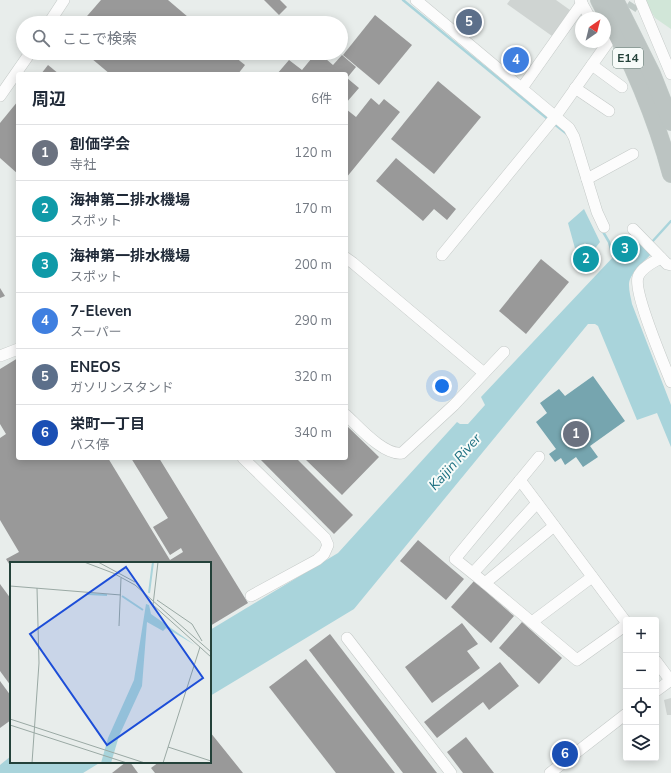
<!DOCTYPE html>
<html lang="ja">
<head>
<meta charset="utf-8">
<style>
  body { margin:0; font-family:"Nunito Sans","Noto Sans JP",sans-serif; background:#f2f2f3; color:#1f2937 }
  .controls { position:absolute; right:12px; bottom:12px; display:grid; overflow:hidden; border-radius:4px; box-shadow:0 2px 10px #0003 }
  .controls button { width:36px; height:36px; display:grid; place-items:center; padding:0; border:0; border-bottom:1px solid #e0e1e3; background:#fff; color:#1f2937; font:20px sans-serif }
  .compass { position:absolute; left:575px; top:12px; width:36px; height:36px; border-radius:50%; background:#fff; box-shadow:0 2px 10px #0003; rotate:35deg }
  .you { position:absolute; left:442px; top:386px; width:14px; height:14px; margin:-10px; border:3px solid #fff; border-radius:50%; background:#1a73e8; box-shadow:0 0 0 6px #1a73e833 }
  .badge { display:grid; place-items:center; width:26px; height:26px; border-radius:50%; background:#b45309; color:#fff; font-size:13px; font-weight:700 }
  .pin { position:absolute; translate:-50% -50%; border:2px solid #fff; box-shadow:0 1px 4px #0006 }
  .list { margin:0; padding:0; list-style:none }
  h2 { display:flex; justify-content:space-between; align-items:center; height:52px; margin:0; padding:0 16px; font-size:17px }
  h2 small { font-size:13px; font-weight:400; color:#747a83 }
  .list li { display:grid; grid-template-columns:26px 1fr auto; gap:12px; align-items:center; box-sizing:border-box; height:56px; padding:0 16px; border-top:1px solid #e0e1e3 }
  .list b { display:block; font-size:15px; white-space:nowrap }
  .list p { margin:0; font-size:13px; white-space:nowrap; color:#747a83 }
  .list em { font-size:13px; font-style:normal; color:#747a83 }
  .icon { flex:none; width:22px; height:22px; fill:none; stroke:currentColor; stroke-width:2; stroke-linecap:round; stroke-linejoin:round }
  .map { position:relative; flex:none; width:671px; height:773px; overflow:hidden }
  .search { position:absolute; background:#fff; box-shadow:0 2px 10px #0003; left:16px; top:16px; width:332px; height:44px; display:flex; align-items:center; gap:10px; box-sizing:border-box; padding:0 14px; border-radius:22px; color:#747a83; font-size:15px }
  .panel { position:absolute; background:#fff; box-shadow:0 2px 10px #0003; left:16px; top:72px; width:332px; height:388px; border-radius:4px }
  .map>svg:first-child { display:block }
  .green { fill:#d1e6d8 }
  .water { fill:#a9d4db }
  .public { fill:#76a5af }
  .industry { fill:#999 }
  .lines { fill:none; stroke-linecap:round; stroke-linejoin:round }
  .stream { stroke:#a9d4db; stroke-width:2.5 }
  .building { fill:#cfd4d2 }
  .minor-tunnel { stroke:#c1cbc8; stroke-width:11; stroke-dasharray:11 5.5; stroke-linecap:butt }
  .minor-casing { stroke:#c5cac8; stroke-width:12 }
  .highway-casing { stroke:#c3ccc9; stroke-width:18 }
  .minor { stroke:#fcfcfc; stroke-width:11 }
  .highway { stroke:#bcc4c2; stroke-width:17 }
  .labels { text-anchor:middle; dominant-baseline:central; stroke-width:4; stroke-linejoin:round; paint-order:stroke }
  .shield { fill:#f7fbf9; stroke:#637a73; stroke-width:1 }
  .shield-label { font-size:12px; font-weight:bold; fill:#24423a }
  .water-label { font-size:14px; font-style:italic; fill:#1c6f80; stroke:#f7fbf9 }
  .inset-river { fill:none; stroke:#a9d4db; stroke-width:2 }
  .inset-road { fill:none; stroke:#9aa9a4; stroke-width:1 }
  .view { fill:#1d4ed8; fill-opacity:0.15; stroke:#1d4ed8; stroke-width:2 }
  .inset-edge { fill:none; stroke:#24423a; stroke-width:2 }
</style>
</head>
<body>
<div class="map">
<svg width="671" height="773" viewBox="0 0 671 773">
  <rect width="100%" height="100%" fill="#e8edeb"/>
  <path class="green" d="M644,0H671V29L655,18Z"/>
  <g class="water">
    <path d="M584,209L600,242L593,251L585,243L576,252L568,223Z"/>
    <path d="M642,241L653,252C645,261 629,273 629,285C629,292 631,298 632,304L671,405V447L657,413L637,420L598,326L595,324H588L354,609L210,696V630L338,553L457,422L460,424H468L485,405L481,397L615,255L623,262Z"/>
    <path d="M11,756V762H101L83,773H0V765Z"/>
  </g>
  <path class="public" d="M593,376L625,421L590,446L598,457L583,467L576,457L565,465L561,458L555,462L549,454L556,449L536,422L547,413L540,403L559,389L565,396Z"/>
  <g class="industry">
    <path d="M101,0H168L195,23H81Z"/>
    <path d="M264,0H280L287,7L279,15Z"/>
    <path d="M375,15L412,45L379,85L343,55Z"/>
    <path d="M85,53H230L245,65L238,74H110Z"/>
    <path d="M316,53H319L333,65L342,55L356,67L347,78L359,88L346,103V74H277L289,60L302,70Z"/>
    <path d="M48,65L59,74H41Z"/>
    <path d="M438,81L481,117L434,174L391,139Z"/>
    <path d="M371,98L379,105L384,99L400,112L346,178V109L356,117Z"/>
    <path d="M18,101V174L0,158V123Z"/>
    <path d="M396,158L456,209L447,220L434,209L423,221L376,181Z"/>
    <path d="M541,259L569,282L526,334L499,311Z"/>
    <path d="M0,288L5,296L0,298Z"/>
    <path d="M18,358V458H108L170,560L183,552L181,548L170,555L153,527L168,518L131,458H159L248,603L210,626V563H11V567L6,559L19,552L0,520V438L6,434L0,424V369Z"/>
    <path d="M346,425L379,457L342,495L304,458H346Z"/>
    <path d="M259,458H296L353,515L334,534Z"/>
    <path d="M418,540L464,579L446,600L400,561Z"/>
    <path d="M474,581L514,616L491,643L451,607Z"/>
    <path d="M0,584L11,599V686L0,671Z"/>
    <path d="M522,622L562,658L539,684L499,648Z"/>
    <path d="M462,623L478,644L467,651L480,668L432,703L405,667Z"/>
    <path d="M330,634L437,773H403L309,650Z"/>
    <path d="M306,659L395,773H336L269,687Z"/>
    <path d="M500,662L519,686L489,710L483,702L437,738L424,722Z"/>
    <path d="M0,681L11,696V720L0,728Z"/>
    <path d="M210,732L243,773H155L151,768L159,762H210Z"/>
    <path d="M466,737L494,773H463L447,752Z"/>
    <path d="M126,762H130L138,773H112Z"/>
  </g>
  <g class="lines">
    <g class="stream">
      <path d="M403,0L549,120"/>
      <path d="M553,123L567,134"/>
      <path d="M602,230L609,242L613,257"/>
      <path d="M651,243L671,221"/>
    </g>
  </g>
  <g class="building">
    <path d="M510,0H556L570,10L552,36L507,4Z"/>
    <path d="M628,240L635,245L622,258L616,252Z"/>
    <path d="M584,246L599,259L588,271L574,258Z"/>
    <path d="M671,698V715H667L664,700Z"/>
  </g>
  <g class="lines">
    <path class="minor-tunnel" d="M622,23L634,4"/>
    <defs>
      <g id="minor">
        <path d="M416,0L569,128L574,137L597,212L604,227"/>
        <path d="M580,0L590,18"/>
        <path d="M640,0L671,74"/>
        <path d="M49,23L64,0"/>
        <path d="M592,65L622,87"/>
        <path d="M522,88L582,3"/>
        <path d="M575,88L609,111"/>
        <path d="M0,96L30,53"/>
        <path d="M587,179L633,154"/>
        <path d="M633,229L667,264L671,265"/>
        <path d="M442,255L555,117L611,38"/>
        <path d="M346,258L353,263L484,373"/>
        <path d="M661,258C653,262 641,268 638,277C633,292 664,364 671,382"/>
        <path d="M0,356L18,349"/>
        <path d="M346,415C358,426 384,456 402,453L454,405L504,352"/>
        <path d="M243,458L325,538L328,545L324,554L317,560L251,596"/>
        <path d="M520,480L626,622"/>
        <path d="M554,526L485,583L577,660L626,625"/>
        <path d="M473,573L537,503"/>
        <path d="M485,583L455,559L539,457"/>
        <path d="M532,622L592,577"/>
        <path d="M347,638L451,773"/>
        <path d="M656,661L670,680"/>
        <path d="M656,691L671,680"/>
        <path d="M550,773L626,714"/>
      </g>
      <g id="highway">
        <path d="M599,0C629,55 655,114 671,174"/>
        <path d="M615,0L652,74L671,122"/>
      </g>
    </defs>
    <use href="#minor" class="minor-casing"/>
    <use href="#highway" class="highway-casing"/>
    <use href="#minor" class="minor"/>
    <use href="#highway" class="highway"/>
  </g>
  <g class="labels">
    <rect class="shield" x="613" y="48" width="30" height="20" rx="3"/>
    <g class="shield-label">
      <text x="628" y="58">E14</text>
    </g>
    <g class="water-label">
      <text transform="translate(455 462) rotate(-48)">Kaijin River</text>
    </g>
  </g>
  <g transform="translate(10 562)">
    <rect width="201" height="201" fill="#e8edeb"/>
    <path d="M136,42L139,43L141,52L185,83L156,66L153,69L137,60L132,124L109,174L101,201H91L98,176L124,118Z" fill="#a9d4db"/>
    <path class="inset-river" d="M139,31L143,0M78,32L97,33M112,34L133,48"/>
    <path class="inset-road" d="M31,0H51M74,0L103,11L125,23L201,90M88,0L125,20M148,0L143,43L201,95M0,24L111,33M147,38L182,62L192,79M109,64L111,16M0,157L135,201M0,163L117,201M158,185L201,199M22,201L29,101L27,26M153,201L190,85"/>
    <path class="view" d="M116,5L193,116L97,183L20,72Z"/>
    <rect width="201" height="201" class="inset-edge"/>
  </g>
</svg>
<div class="controls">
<button>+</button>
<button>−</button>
<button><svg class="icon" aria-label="locate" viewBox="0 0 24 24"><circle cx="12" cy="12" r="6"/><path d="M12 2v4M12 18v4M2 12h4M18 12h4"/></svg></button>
<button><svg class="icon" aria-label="layers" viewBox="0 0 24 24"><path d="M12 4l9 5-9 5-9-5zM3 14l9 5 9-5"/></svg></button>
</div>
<svg class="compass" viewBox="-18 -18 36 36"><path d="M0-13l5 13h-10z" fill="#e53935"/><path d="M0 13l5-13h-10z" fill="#747a83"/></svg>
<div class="you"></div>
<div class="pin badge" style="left:576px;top:434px;background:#6b7280">1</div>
<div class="pin badge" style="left:586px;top:259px;background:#0f9aa8">2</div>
<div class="pin badge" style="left:625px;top:249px;background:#0f9aa8">3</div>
<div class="pin badge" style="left:516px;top:60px;background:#3f7fe0">4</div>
<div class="pin badge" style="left:469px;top:22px;background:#5c6f8a">5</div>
<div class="pin badge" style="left:565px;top:754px;background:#1a4fb4">6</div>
<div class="search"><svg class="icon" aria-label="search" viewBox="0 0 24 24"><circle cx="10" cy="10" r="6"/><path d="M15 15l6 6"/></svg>ここで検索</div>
<section class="panel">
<h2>周辺<small>6件</small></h2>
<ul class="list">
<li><span class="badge" style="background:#6b7280">1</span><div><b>創価学会</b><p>寺社</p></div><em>120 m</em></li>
<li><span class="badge" style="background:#0f9aa8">2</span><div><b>海神第二排水機場</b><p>スポット</p></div><em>170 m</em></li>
<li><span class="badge" style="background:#0f9aa8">3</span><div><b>海神第一排水機場</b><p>スポット</p></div><em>200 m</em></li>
<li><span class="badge" style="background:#3f7fe0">4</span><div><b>7-Eleven</b><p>スーパー</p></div><em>290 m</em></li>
<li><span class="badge" style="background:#5c6f8a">5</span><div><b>ENEOS</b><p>ガソリンスタンド</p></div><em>320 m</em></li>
<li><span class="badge" style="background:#1a4fb4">6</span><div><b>栄町一丁目</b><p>バス停</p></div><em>340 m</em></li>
</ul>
</section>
</div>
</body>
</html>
